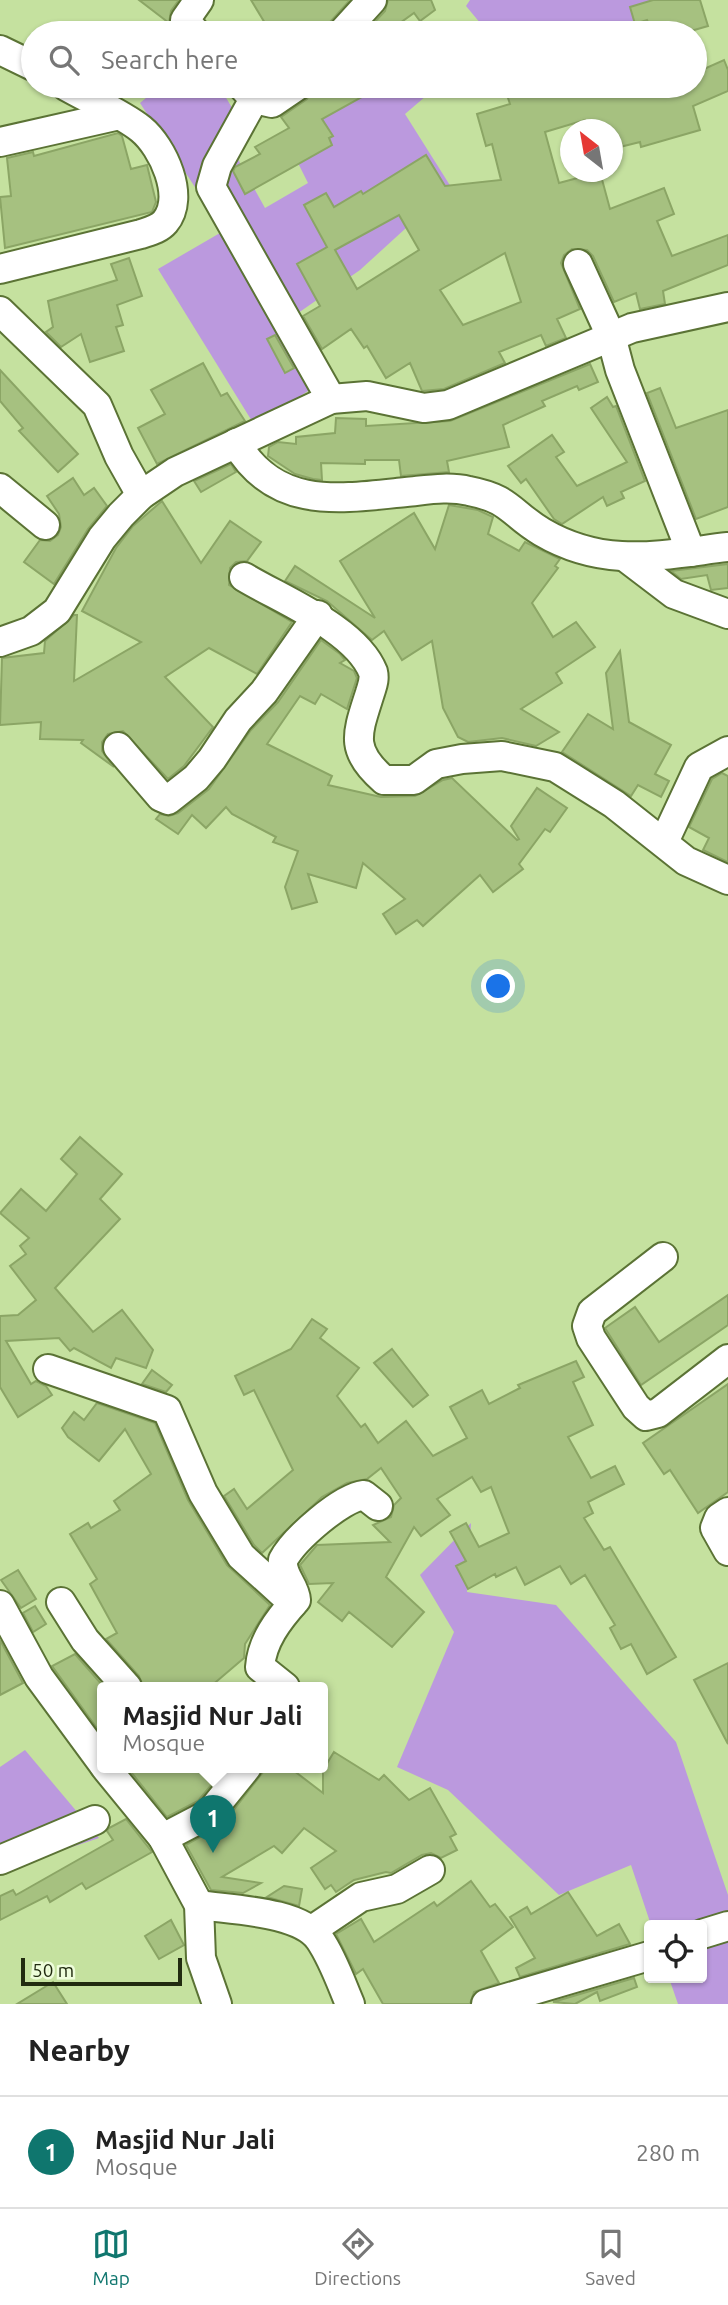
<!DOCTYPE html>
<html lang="en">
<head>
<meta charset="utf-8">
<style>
  body { margin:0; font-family:Ubuntu,sans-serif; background:#f6f6f6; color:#222 }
  .controls { position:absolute; right:21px; bottom:21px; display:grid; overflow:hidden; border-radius:7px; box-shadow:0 2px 5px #0004 }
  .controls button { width:63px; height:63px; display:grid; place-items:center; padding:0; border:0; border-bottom:2px solid #e0e0e0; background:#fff; color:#222; font:35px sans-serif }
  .compass { position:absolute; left:560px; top:119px; width:63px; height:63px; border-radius:50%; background:#fff; box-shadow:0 2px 5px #0004; rotate:329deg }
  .scale { position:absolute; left:21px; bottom:18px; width:161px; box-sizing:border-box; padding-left:7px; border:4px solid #212b10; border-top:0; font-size:19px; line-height:24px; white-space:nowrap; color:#212b10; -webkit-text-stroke:5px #eefddb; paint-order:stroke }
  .you { position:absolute; left:499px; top:987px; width:24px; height:24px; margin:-18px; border:5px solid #fff; border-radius:50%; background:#1a73e8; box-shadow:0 0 0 10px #1a73e833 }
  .badge { display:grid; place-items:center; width:46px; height:46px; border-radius:50%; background:#0f766e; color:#fff; font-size:23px; font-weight:700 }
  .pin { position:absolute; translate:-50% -58px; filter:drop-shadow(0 2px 4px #0008) }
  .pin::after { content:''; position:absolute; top:37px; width:24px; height:21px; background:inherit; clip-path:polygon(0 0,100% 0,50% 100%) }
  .popup { position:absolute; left:97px; top:1682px; width:231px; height:91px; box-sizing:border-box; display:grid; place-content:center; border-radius:7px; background:#fff; filter:drop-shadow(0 2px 5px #0005); font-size:23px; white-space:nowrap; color:#767676 }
  .popup b { font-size:26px; color:#222 }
  .popup::after { content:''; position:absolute; left:50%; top:100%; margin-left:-14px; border:14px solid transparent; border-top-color:#fff }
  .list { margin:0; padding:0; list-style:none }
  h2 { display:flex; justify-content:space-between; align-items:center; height:91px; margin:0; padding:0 28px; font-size:30px }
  h2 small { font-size:23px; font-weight:400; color:#767676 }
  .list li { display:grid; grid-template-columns:46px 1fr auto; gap:21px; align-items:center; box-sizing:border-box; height:112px; padding:0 28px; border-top:2px solid #e0e0e0 }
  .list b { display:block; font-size:26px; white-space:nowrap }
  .list p { margin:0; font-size:23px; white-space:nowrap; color:#767676 }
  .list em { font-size:23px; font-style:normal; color:#767676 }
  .icon { flex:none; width:38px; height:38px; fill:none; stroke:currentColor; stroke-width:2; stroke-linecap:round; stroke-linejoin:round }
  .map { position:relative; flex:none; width:728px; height:2004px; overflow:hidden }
  .search { position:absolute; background:#fff; box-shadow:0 2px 5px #0004; left:21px; right:21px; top:21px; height:77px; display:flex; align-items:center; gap:18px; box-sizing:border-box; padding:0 24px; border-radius:38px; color:#767676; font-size:26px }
  .sheet { height:203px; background:#fff }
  nav { display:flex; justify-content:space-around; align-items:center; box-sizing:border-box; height:98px; border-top:2px solid #e0e0e0; background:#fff; font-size:19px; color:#767676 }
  nav a { display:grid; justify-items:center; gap:4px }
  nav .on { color:#0f766e }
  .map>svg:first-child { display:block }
  .green { fill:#bb99de }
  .building { fill:#a6c180; stroke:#8ba565; stroke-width:2; fill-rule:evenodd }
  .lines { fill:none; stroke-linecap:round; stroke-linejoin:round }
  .minor-casing { stroke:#5b7335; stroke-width:32 }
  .minor { stroke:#fff; stroke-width:28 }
</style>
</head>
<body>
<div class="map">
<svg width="728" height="2004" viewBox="0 0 728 2004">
  <rect width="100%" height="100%" fill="#c5e19f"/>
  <g class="green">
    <path d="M470,0H683L659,22L664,33H462L481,24L466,6Z"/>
    <path d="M160,86H219L243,126L234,152L265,208L308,183L286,139L321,86H417L426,96L405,114L451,187L360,270L278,327L311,389L255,426L158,269L220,233L206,204L140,103Z"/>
    <path d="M471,1523L467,1592L556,1605L676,1742L728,1895V2004H678L669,1978H702V1925H651L631,1865L559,1895L448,1790L397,1767L454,1632L420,1575Z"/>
    <path d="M25,1750L99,1838L0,1871V1767Z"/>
  </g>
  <g class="building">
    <path d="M139,0H179L171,11L169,23Z"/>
    <path d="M251,0H350L330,22L326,33H271Z"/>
    <path d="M388,0H431L435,10L420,21L414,13L386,33H374L370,27L385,11Z"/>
    <path d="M653,0H700L708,26L684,33H653L647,20L635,24L630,7Z"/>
    <path d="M724,60L728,70V91L693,106L700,130L641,147L640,142L612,149V130H588L585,120L545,132L559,183L600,172L610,209L664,188L674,214L657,221L672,256L728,235V265L663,291L665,304L640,309L636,293L614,302L593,256L587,250L572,249L564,255L561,263L580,309L557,319L566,338L546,346L541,335L499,352L505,363L444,389L422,391L410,363L386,378L367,346L364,348L351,329L322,349L303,316L320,306L297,264L327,247L304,205L326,193L334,207L361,191L363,194L426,155L445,186L501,180L492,144L486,146L477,114L510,104L504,86H695V73ZM399,215L419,250L357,289L335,250ZM505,253L521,302L463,325L440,290Z"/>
    <path d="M313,86H355L362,97L322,119L333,136L329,138L332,145L245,194L233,171L235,167L260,154L255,147L289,128L281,117L307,99Z"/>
    <path d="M118,133L122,136L131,169L147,165L156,202L152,212L5,248L0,197L11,196L7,158L33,152L34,156Z"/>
    <path d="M129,258L142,296L117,305L123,325L116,327L124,351L90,362L81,334L61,347L46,332L53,327L48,301L117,280L111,264Z"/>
    <path d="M275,335L294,368L285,373L267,339Z"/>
    <path d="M203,363L221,396L227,393L245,421L157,464L138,428L165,414L151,390Z"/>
    <path d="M590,364L598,382L579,390L577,386L542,401L545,406L503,425L509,447L447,461L449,472L401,476L399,460H365V464L321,463L322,480L313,479L295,474L268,456L269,447L278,442L296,444V437L335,433L336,418L366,419V426L450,421Z"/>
    <path d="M0,370L78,454L58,472L19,431L23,428L0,401Z"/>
    <path d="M660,388L676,428L728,410V507L696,519L647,393Z"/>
    <path d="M607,397L613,407L616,406L645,481L621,492L624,498L607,506L603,497L562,524L554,519L526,479L521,483L508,466L552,435L564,452L556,457L577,486L627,462L591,408Z"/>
    <path d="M231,464L236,472L201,492L194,481Z"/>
    <path d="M73,478L84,495L94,488L107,506L88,529L54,584L24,562L40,540L50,541L58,535L61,527L59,514L47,496Z"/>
    <path d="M162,501L201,563L230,521L261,542L247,561L236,562L230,568L229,585L292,622L257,674L209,648L165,677L213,727L184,766L168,779L123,731L108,734L102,742V751L114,767L81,743L83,740L40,739L41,722L0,725L2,658L44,653L45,641L74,615H77L74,681L141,642L82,611L116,548L133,526Z"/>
    <path d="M449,505L478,510L493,517L488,534L519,551L525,542L560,559L555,566L558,568L532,603L553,637L576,622L595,647L556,673L562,683L521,709L559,732L536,746L502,738L468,742L458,737L443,708L432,641L402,660L384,631L372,640L327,601L285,581L295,566L375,618L340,561L414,513L435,549Z"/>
    <path d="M728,564V588L711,590L707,575L681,579L671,571Z"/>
    <path d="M321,640L340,654L345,660L340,663L354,671L357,678L347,709L321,694L315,704L300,696L267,744L332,776L328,785L381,797L415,796L443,780L452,778L517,840L519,839L511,826L537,788L567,808L550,832L545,829L519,864L523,869L493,892L480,875L423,926L417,920L396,934L383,914L405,899L363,863L356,888L308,874L317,902L292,909L285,887L298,851L273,842L276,837L232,814L226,807L206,828L192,815L178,834L156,819L160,814L169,816L178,813L209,789L251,730L278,702Z"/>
    <path d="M620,651L629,722L671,745L655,774L669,781L661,797L638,785L631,796L562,752L588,714L613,729L606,673Z"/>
    <path d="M722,773L728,776V862L703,850L709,838L689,827L712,779Z"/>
    <path d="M80,1137L122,1174L100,1199L120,1219L55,1288L93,1332L122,1310L153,1350L146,1368L116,1358L111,1368L74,1348L70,1351L59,1338L6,1341L31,1384L36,1381L46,1386L52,1395L18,1417L0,1387V1316L18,1315L36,1300L10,1266L26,1254L20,1246L29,1238L0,1213L21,1189L46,1211L77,1174L61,1159Z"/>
    <path d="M728,1295V1325L641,1385L605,1328L635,1307L659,1342Z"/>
    <path d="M312,1319L327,1329L320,1338L359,1368L337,1396L361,1427L365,1424L378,1443L406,1421L433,1456L467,1438L450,1407L482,1390L489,1404L520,1388L518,1385L576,1361L584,1377L573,1382L593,1425L568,1437L591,1478L615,1466L624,1484L588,1502L593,1513L584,1518L604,1550L610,1547L676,1657L647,1674L631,1644L621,1649L610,1628L615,1625L585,1575L571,1584L560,1566L525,1585L516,1567L496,1577L495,1574L468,1589L456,1566L466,1561L450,1532L466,1523L479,1547L509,1533L491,1487L481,1492L472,1477L437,1499L450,1515L421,1536L414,1527L386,1577L424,1612L392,1647L349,1612L342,1621L318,1602L333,1583L309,1584L300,1565L317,1545L390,1542L373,1525L391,1517L394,1505L401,1498L381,1468L367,1479L347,1483L322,1497L262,1553L254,1545L224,1496L234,1489L247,1509L293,1470L254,1390L244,1395L235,1376L291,1349Z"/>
    <path d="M392,1349L428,1395L413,1407L374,1363Z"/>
    <path d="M152,1370L172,1385L166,1392L142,1384Z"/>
    <path d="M728,1384V1492L698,1513L670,1470L664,1474L643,1443Z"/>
    <path d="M97,1403L155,1423L188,1500L227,1565L270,1605L245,1644L244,1658L210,1687H143L139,1676L106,1639L117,1633L90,1584L97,1579L70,1534L88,1523L91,1528L120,1510L114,1501L151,1474L125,1429L99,1461L68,1437L62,1428L74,1412L84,1420Z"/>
    <path d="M18,1570L36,1599L21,1608L1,1580Z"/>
    <path d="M35,1606L46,1624L33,1632L23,1613Z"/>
    <path d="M0,1640L23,1683L0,1695Z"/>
    <path d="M75,1654L104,1687L103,1729L99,1731L52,1666Z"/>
    <path d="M728,1663V1744L694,1680Z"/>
    <path d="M334,1752L379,1780L384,1775L409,1800L430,1788L456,1834L450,1837L457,1850L441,1858L431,1853L422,1855L391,1873L386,1872L354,1880L336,1892L331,1885L325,1889L311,1868L336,1851L304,1828L282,1853L274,1846L222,1877L261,1883L243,1893L211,1890L186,1845L222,1825L267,1767H289L323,1793V1770Z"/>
    <path d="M127,1767H208L217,1778L198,1801L167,1817Z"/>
    <path d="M126,1819L152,1852L86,1889L82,1883L50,1902L47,1896L0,1920V1896L13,1890L16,1895L113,1840L107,1831L109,1828Z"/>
    <path d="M471,1881L490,1907L495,1904L513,1927L481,1951L499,1983L474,1992L470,2004H383L363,1969L356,1974L336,1934L361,1919L374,1942L434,1902L437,1906Z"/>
    <path d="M284,1886L302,1889L299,1906L267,1897Z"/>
    <path d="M568,1892L597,1936L619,1924L630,1944L520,1977L516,1968L535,1958L510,1917L527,1907L531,1914Z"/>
    <path d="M171,1920L184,1945L159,1959L145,1936Z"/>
    <path d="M634,1978L637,1987L600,2001L597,1992L575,2004L553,2002Z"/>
    <path d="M53,1982L67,2004H17Z"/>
  </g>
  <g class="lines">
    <defs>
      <g id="minor">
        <path d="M196,33L185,20L199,0"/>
        <path d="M342,33L372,0"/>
        <path d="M0,50L33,66"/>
        <path d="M242,86L254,99L217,166L211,187L331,399"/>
        <path d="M254,99L272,103L297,86"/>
        <path d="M0,142L115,116"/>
        <path d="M578,264L611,336L620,370L691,552"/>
        <path d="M0,269L141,234C150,231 159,229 165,222C186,197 163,147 141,129C124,115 87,98 66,86"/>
        <path d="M0,311L97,405L119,456L141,495"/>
        <path d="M236,443C275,510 339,499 406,492C427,490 448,486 469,491C511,499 510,513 542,532C605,569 660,555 728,547"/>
        <path d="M0,488L45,525"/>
        <path d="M628,559L674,594L728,614"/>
        <path d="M244,577C282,600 356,629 373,672C375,680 372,686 370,693C357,734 349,750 384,780H414L436,764L462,759L502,756L555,767L614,804L686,861L728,880"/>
        <path d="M0,642L31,631L57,611L102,538L121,515L141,495L175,472L331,399L367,396L424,408L448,405L632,328L728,307"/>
        <path d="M118,747L161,797L168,800L196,778L212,759L238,720L264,692L318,615"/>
        <path d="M664,842L699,767L728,751"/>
        <path d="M663,1257L592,1312L587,1326L591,1338L636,1407L646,1416L658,1413L728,1359"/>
        <path d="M48,1369L167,1410L203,1493L241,1556L293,1603"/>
        <path d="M728,1512L719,1518L715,1528L728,1551"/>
        <path d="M61,1602L85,1640L127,1687"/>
        <path d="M0,1605L39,1677L103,1764"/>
        <path d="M285,1687L260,1667C262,1641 278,1620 296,1600C295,1585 281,1576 283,1560C294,1539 341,1498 364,1495L378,1506"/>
        <path d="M105,1767L163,1838L199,1905L201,1958L217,2004"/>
        <path d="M163,1838L209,1814L247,1767"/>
        <path d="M0,1860L95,1820"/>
        <path d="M199,1905C232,1910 301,1911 320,1940C333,1959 341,1983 350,2004"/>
        <path d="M312,1930L361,1897L397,1889L430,1870"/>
        <path d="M702,1934L728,1926"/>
        <path d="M486,2004L649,1956"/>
      </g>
    </defs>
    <use href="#minor" class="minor-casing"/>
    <use href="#minor" class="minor"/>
  </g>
</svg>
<div class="controls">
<button><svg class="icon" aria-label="locate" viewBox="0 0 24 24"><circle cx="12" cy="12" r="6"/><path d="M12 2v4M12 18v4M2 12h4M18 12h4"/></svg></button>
</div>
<svg class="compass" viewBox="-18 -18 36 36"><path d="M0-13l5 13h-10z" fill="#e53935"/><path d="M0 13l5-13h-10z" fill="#767676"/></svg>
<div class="scale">50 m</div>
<div class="you"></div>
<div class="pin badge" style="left:213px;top:1853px">1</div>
<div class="popup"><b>Masjid Nur Jali</b>Mosque</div>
<div class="search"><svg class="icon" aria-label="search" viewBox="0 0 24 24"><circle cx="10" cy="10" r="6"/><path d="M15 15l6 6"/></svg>Search here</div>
</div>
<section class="sheet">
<h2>Nearby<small></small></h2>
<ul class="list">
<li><span class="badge">1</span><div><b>Masjid Nur Jali</b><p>Mosque</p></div><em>280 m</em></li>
</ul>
</section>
<nav>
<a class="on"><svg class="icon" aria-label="map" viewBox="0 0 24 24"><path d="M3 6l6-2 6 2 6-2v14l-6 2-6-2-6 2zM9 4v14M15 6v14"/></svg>Map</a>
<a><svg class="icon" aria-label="directions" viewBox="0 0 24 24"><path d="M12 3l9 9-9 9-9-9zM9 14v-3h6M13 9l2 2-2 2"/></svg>Directions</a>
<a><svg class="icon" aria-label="saved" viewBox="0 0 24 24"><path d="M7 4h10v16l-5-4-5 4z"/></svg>Saved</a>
</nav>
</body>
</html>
